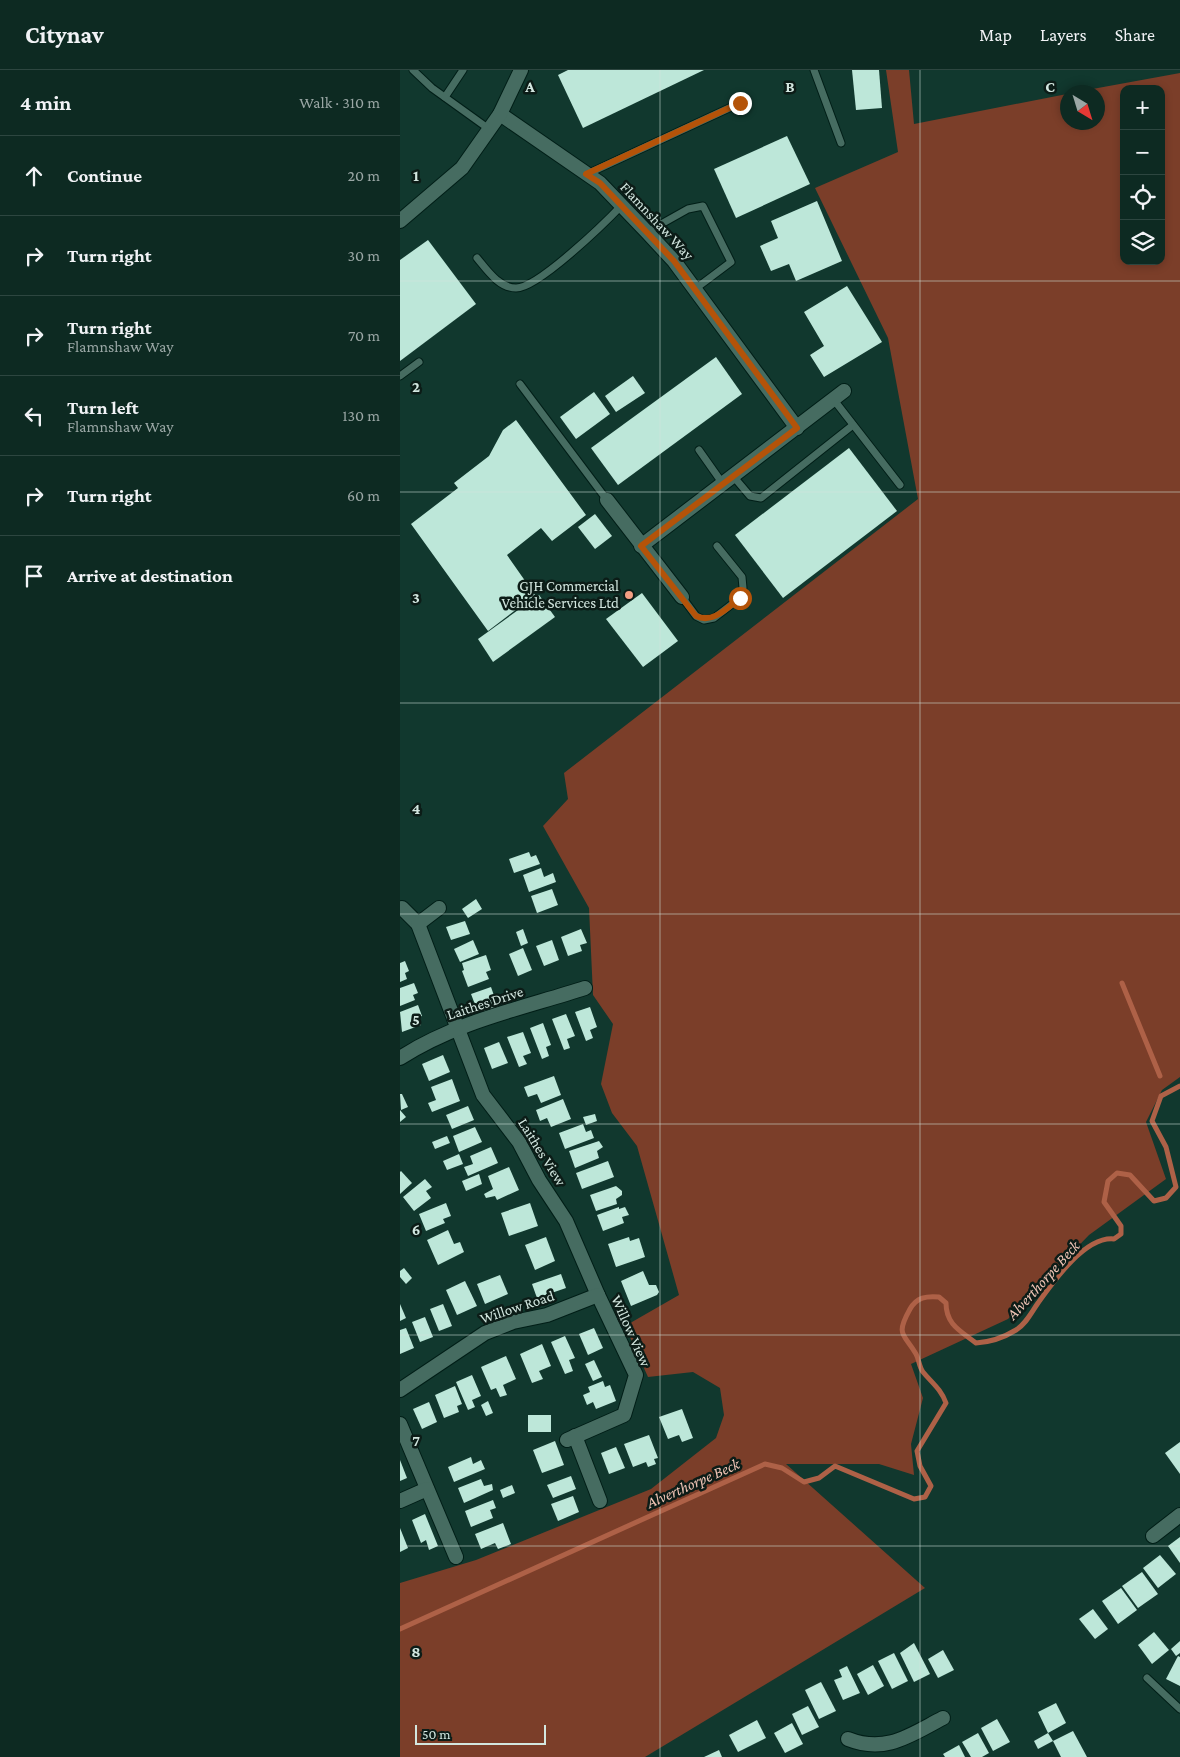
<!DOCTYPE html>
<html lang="en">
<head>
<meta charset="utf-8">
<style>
  body { margin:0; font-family:"Crimson Pro",serif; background:#1b362f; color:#f1f3f6 }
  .controls { position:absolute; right:15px; top:15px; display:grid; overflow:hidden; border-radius:10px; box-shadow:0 2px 8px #0003 }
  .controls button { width:45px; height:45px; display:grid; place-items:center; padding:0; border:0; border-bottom:1px solid #2d4640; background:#0d2a22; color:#f1f3f6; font:25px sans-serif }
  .compass { position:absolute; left:660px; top:15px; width:45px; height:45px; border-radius:50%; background:#0d2a22; box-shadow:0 2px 8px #0003; rotate:142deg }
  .scale { position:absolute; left:15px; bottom:12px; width:131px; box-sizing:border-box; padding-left:5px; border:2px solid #d3e7e0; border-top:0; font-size:14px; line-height:18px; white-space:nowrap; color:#d3e7e0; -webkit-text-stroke:4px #0c1c17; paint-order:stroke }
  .stop { position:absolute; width:15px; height:15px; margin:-11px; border:4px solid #b45309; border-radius:50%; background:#fff }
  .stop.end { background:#b45309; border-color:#fff; box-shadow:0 1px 5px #0008 }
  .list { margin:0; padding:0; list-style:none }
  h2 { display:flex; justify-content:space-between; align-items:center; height:65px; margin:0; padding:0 20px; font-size:21px }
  h2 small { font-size:16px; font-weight:400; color:#9aa7a5 }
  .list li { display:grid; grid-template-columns:32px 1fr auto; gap:15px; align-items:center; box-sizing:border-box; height:80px; padding:0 20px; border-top:1px solid #2d4640 }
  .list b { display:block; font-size:19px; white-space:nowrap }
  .list p { margin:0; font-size:16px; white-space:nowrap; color:#9aa7a5 }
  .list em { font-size:16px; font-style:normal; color:#9aa7a5 }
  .icon { flex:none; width:28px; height:28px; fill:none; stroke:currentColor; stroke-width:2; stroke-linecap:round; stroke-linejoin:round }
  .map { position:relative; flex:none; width:780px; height:1687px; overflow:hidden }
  header { display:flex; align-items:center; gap:30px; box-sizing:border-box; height:70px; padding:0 25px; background:#0d2a22; border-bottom:1px solid #2d4640 }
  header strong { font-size:24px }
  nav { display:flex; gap:28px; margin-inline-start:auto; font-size:18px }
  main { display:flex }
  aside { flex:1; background:#0d2a22 }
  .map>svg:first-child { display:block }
  .green { fill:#7b3e29; fill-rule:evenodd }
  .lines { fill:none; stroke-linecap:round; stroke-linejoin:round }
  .stream { stroke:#ae6147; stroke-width:5 }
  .building { fill:#bde7d9 }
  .service-casing { stroke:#011e17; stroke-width:9 }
  .minor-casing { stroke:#011e17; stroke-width:16 }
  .tertiary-casing { stroke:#011e17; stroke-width:16 }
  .service { stroke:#466c61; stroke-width:7 }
  .minor { stroke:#466c61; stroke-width:14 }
  .tertiary { stroke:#466c61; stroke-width:14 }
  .route { stroke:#b45309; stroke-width:6 }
  .grid { fill:none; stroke:#d3e7e0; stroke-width:1; stroke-opacity:0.55 }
  .poi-dot { fill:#f39f83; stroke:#0c1c17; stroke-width:2 }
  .labels { text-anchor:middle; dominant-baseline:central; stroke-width:5; stroke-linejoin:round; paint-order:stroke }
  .street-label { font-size:15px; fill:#d3e7e0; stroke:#0c1c17 }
  .poi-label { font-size:15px; fill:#d3e7e0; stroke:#0c1c17; text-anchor:end }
  .water-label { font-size:16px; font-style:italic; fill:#f1c5b6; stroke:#0c1c17 }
  .grid-label { font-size:16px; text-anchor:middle; font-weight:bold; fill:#d3e7e0; stroke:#0c1c17; stroke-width:5; stroke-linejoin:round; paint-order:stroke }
</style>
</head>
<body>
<header>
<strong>Citynav</strong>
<nav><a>Map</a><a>Layers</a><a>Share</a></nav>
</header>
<main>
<aside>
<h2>4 min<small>Walk · 310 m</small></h2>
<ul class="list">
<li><svg class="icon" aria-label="ahead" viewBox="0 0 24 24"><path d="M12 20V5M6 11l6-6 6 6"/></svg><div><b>Continue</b></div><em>20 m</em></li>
<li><svg class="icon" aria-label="right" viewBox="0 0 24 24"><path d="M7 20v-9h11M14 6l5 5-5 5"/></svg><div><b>Turn right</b></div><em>30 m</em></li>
<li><svg class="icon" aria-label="right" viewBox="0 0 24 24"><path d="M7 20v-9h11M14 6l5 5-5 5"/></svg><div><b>Turn right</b><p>Flamnshaw Way</p></div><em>70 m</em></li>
<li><svg class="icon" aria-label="left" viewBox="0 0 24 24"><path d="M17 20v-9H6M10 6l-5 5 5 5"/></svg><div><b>Turn left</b><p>Flamnshaw Way</p></div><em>130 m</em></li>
<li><svg class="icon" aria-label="right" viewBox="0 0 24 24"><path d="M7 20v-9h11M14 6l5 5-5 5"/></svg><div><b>Turn right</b></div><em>60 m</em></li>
<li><svg class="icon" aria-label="arrive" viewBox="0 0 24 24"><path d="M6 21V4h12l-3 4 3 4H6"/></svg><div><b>Arrive at destination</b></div></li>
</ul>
</aside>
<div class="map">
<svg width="780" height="1687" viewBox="0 0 780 1687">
  <rect width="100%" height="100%" fill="#11382e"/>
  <path class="green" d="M486,0H509L514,54L667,24L668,52H698V22H676L780,3V1007L762,1020L746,1052L766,1109L689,1165L608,1249L511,1294L523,1328L511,1374L514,1405L479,1394H386L525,1518L245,1687H0V1513L76,1490L251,1419L316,1368L324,1345L320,1318L293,1302L248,1307L225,1256L279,1225L237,1076L212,1043L201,1014L213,954L193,925L189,838L143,756L168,729L164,703L518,429L488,268L415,118L498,82ZM724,19H761V191H724Z"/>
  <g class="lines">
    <g class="stream">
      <path d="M722,913L760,1006"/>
      <path d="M0,1559L365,1394L382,1398L404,1412L419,1408L435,1396L514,1429L525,1427L531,1416L520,1396L517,1381L546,1333C541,1319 532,1313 523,1302C519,1297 519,1289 516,1284C504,1263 495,1266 510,1239C517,1227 526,1226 539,1227L546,1233C546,1255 561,1261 576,1273C591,1272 603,1268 616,1260C626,1254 631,1243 638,1233C653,1212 685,1166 714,1169L721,1164V1156L704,1132L708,1111L717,1103L730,1105L754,1131L766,1128L776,1117L766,1077L752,1051L761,1026L780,1016"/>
    </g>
  </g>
  <g class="building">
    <path d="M168,0H304L183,58L158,5Z"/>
    <path d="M452,0H479L482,38L456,40Z"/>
    <path d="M387,66L410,114L336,148L314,99Z"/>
    <path d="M417,131L442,191L396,211L389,194L371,201L360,176L378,168L371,151Z"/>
    <path d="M28,170L76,234L0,291V190Z"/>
    <path d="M447,216L482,272L424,307L410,285L424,276L404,242Z"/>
    <path d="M316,287L342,324L218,415L191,378Z"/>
    <path d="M233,306L245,323L216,342L205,326Z"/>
    <path d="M194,322L210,344L176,369L160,347Z"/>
    <path d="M116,350L186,445L152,471L141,458L107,485L135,525L88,561L11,454L58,418L54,413L89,386L103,360Z"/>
    <path d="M449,378L497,441L383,528L335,465Z"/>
    <path d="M195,444L212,466L195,479L178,457Z"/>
    <path d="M242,523L278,571L243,597L206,549Z"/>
    <path d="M139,525L155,547L93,592L78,569Z"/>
    <path d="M129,782L131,787L136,785L140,794L114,803L109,789Z"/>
    <path d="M141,798L144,807L153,803L156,812L129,822L123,805Z"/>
    <path d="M152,819L158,835L137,843L131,826Z"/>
    <path d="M76,829L82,839L68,848L62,839Z"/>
    <path d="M65,851L70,864L51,870L46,857Z"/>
    <path d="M123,859L128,873L121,876L116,862Z"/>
    <path d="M181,859L187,873L180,875L182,881L168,886L161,867Z"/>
    <path d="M73,870L79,884L60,892L54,879Z"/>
    <path d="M152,870L159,890L144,896L136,876Z"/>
    <path d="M123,878L132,900L118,906L109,884Z"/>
    <path d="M86,885L91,900L86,902L89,909L68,917L62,901L64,900L62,893Z"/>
    <path d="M5,891L9,901L5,903L7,909L0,912V893Z"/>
    <path d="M14,913L18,923L13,925L15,930L0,936V918Z"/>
    <path d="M91,917L98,937L84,942L82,935L76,937L71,924Z"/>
    <path d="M18,935L22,946L18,947L21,955L2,962L0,942Z"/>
    <path d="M190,937L197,957L190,960L193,968L186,971L175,942Z"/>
    <path d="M166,944L175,966L167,969L170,978L164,980L152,949Z"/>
    <path d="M143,953L151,975L146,977L149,986L142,989L130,958Z"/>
    <path d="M123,962L131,983L123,986L127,994L119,997L107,967Z"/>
    <path d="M99,972L108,993L92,999L84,978Z"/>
    <path d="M43,985L50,1002L29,1011L22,994Z"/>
    <path d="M154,1006L161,1025L141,1033L137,1024L128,1027L124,1017Z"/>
    <path d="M52,1009L60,1031L32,1042L28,1033L36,1030L31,1017Z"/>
    <path d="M0,1024H2L8,1037L1,1040Z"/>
    <path d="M163,1029L171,1049L151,1057L147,1048L140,1051L136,1040Z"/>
    <path d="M68,1036L74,1050L52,1059L46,1045Z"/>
    <path d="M0,1040L6,1047L0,1052Z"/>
    <path d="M195,1044L197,1051L186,1055L183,1047Z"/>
    <path d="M183,1054L186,1062L191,1060L194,1068L165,1079L159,1063Z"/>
    <path d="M75,1057L82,1072L59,1082L53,1066Z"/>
    <path d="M47,1066L50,1073L35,1079L32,1072Z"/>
    <path d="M199,1071L203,1077L197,1081L199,1088L175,1098L169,1081Z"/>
    <path d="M91,1077L98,1093L68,1106L64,1097L73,1094L70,1086Z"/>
    <path d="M59,1084L63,1094L47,1100L43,1091Z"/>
    <path d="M208,1091L214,1107L182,1119L176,1103Z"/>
    <path d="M109,1097L119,1120L97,1130L95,1126L86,1128L84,1124L93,1119L88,1106Z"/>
    <path d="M1,1101L12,1113L0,1124V1102Z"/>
    <path d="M79,1104L82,1114L66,1121L62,1111Z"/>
    <path d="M25,1109L32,1117L26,1121L31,1128L14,1141L3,1127Z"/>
    <path d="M216,1116L222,1121V1125L216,1129L217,1134L196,1141L190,1125Z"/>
    <path d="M46,1133L51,1146L43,1149L45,1153L26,1161L19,1144Z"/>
    <path d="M130,1133L138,1156L109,1166L101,1143Z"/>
    <path d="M219,1137V1139L225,1137L229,1145L222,1147L224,1153L203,1161L197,1145Z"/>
    <path d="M48,1160L54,1174L60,1172L64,1182L38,1195L27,1170Z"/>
    <path d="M146,1167L155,1191L135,1200L125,1175Z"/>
    <path d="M229,1167L230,1171L239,1168L245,1187L216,1197L208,1174Z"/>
    <path d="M4,1198L12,1208L6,1214L0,1207V1201Z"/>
    <path d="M243,1201L249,1215H256L259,1222L257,1225L231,1236L221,1211Z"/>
    <path d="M161,1204L166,1218L137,1228L132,1214Z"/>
    <path d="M100,1205L108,1224L85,1234L77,1214Z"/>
    <path d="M65,1211L77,1236L57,1245L46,1220Z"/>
    <path d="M0,1234L6,1248L0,1251Z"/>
    <path d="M43,1234L52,1256L39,1261L30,1239Z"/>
    <path d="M25,1247L33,1267L20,1272L12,1252Z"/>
    <path d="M6,1258L14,1278L0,1284V1260Z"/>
    <path d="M194,1258L203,1278L188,1285L179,1264Z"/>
    <path d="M165,1266L175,1288L169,1290L173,1301L165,1304L151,1272Z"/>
    <path d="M142,1274L151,1296L139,1301L143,1309L132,1313L120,1284Z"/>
    <path d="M106,1286L116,1309L103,1315L107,1325L100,1327L96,1318L91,1320L81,1297Z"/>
    <path d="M194,1290L202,1307L193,1311L185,1294Z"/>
    <path d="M72,1305L81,1326L72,1330L75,1337L68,1340L56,1312Z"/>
    <path d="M203,1311L205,1317L210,1315L216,1331L196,1339L193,1332L187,1335L183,1325L190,1322L188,1317Z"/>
    <path d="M55,1316L62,1334L57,1336L59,1342L44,1348L35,1325Z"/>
    <path d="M88,1331L93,1343L86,1346L81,1335Z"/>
    <path d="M29,1332L37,1352L22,1359L13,1339Z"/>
    <path d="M282,1339L293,1368L282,1372L279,1365L268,1369L259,1347Z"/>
    <rect x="128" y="1345" width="23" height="17"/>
    <path d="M249,1365L258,1388L254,1389L256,1394L248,1397L246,1392L233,1397L224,1374Z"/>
    <path d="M155,1371L164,1395L142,1403L133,1380Z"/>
    <path d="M780,1372V1404L765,1383Z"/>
    <path d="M216,1377L225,1398L209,1404L201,1383Z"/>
    <path d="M71,1387L73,1394L81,1390L85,1399L54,1412L48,1397Z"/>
    <path d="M0,1390L7,1408L0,1411Z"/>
    <path d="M171,1406L176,1419L153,1428L147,1415Z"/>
    <path d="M81,1409L84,1416L92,1414L93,1420L64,1433L58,1418Z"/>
    <path d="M112,1415L115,1423L103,1428L100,1420Z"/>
    <path d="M173,1426L179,1442L158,1451L151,1434Z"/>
    <path d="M93,1430L96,1438L90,1440L93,1448L71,1457L65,1441Z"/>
    <path d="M25,1444L38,1476L29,1480L26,1470L21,1473L12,1450Z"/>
    <path d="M103,1453L111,1474L98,1479L95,1473L81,1479L75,1464Z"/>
    <path d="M0,1458L8,1478L0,1482Z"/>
    <path d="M780,1467V1493L768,1476Z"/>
    <path d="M760,1485L776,1504L758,1518L743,1498Z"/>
    <path d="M742,1502L758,1524L738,1538L722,1516Z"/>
    <path d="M721,1518L737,1540L718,1554L702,1531Z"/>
    <path d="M693,1539L708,1559L695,1569L679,1549Z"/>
    <path d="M754,1562L769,1580L752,1594L738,1575Z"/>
    <path d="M780,1571V1583L776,1586L771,1579Z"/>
    <path d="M514,1573L530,1604L514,1612L500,1583Z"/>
    <path d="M543,1580L554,1600L538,1608L528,1589Z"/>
    <path d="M494,1583L508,1611L492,1619L478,1591Z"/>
    <path d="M778,1586L780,1587V1616L766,1609Z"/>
    <path d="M473,1595L484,1616L468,1625L457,1604Z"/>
    <path d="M447,1596L460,1623L443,1630L434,1610L442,1607L439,1600Z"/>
    <path d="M421,1612L436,1641L419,1649L405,1620Z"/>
    <path d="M656,1633L666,1653L648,1663L653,1671L638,1679L634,1671L648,1663L638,1642Z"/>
    <path d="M408,1636L419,1657L402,1665L392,1644Z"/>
    <path d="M597,1649L610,1672L593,1681L581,1658Z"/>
    <path d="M357,1650L366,1668L338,1682L329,1665Z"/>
    <path d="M392,1653L403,1674L385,1683L374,1663Z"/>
    <path d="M673,1661L687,1687H661L653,1671Z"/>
    <path d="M578,1663L589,1683L582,1687H571L562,1672Z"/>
    <path d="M559,1675L565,1687H545L543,1684Z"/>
    <path d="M319,1680L322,1687H304Z"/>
  </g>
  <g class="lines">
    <defs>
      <g id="service">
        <path d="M13,0L32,18L89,59"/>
        <path d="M414,0L441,73"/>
        <path d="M45,27L63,0"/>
        <path d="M187,104L340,33"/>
        <path d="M247,162L288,139L303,136L331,192L295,219"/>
        <path d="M77,188C87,200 99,218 116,218C138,218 205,153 222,135"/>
        <path d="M0,306L19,292"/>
        <path d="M120,314L207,430"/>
        <path d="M434,330L500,415"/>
        <path d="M299,380L323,414"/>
        <path d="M333,406L350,426L361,428L453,355"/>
        <path d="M282,527L296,546L304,550L314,548L340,528L343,518L342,507L317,476"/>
        <path d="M747,1608L780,1639"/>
      </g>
      <g id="minor">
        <path d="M100,44L200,113L247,162L274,191L397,358"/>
        <path d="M207,430L282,527"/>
        <path d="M241,476L444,321"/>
        <path d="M2,838L18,854L83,1025L119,1072L139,1110L166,1151L198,1225L236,1305L224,1345L167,1370"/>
        <path d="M18,854L39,838"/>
        <path d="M0,988C55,952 123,938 185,918"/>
        <path d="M0,1320L85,1263L113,1252L147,1245L198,1225"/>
        <path d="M0,1354L56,1487"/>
        <path d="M175,1366L200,1431"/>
        <path d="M0,1431L27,1419"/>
        <path d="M753,1466L780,1445"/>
        <path d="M448,1669C486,1684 510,1665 543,1648"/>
      </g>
      <path id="tertiary" d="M0,151L62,98L100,44L121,0"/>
    </defs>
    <use href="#service" class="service-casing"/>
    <use href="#minor" class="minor-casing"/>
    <use href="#tertiary" class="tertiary-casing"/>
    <use href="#service" class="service"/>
    <use href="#minor" class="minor"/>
    <use href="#tertiary" class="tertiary"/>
  </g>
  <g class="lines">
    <path class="route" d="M340,528C327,538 313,554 296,546L241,476L397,358L274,191L200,113L186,104L340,33"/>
  </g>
  <path class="grid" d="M260,0V1687M520,0V1687M0,211H780M0,422H780M0,633H780M0,844H780M0,1054H780M0,1265H780M0,1476H780"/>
  <circle class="poi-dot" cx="229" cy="525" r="5"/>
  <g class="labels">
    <g class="street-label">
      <text transform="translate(257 151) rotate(47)">Flamnshaw Way</text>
      <text transform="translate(85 933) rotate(-18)">Laithes Drive</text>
      <text transform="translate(142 1082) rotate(58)">Laithes View</text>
      <text transform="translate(117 1237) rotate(-18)">Willow Road</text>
      <text transform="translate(231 1261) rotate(66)">Willow View</text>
    </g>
    <g class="poi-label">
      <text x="219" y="516">GJH Commercial<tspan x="219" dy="17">Vehicle Services Ltd</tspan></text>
    </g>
    <g class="water-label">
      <text transform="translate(643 1210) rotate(-48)">Alverthorpe Beck</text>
      <text transform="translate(293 1413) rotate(-24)">Alverthorpe Beck</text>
    </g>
  </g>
  <g class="grid-label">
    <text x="130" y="22">A</text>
    <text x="390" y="22">B</text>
    <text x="650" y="22">C</text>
    <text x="16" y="111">1</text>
    <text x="16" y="322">2</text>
    <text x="16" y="533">3</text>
    <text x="16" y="744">4</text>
    <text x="16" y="955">5</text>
    <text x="16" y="1165">6</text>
    <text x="16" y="1376">7</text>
    <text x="16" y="1587">8</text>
  </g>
</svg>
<div class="controls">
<button>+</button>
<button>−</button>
<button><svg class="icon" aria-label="locate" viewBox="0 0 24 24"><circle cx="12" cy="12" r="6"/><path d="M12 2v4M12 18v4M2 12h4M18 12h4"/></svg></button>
<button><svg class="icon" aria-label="layers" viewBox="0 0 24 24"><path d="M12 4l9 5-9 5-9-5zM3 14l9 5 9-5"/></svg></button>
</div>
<svg class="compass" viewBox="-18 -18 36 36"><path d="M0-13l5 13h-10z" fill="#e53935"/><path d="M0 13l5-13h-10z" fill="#9aa7a5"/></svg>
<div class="scale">50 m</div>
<div class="stop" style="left:340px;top:528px"></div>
<div class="stop end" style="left:340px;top:33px"></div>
</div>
</main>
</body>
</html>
